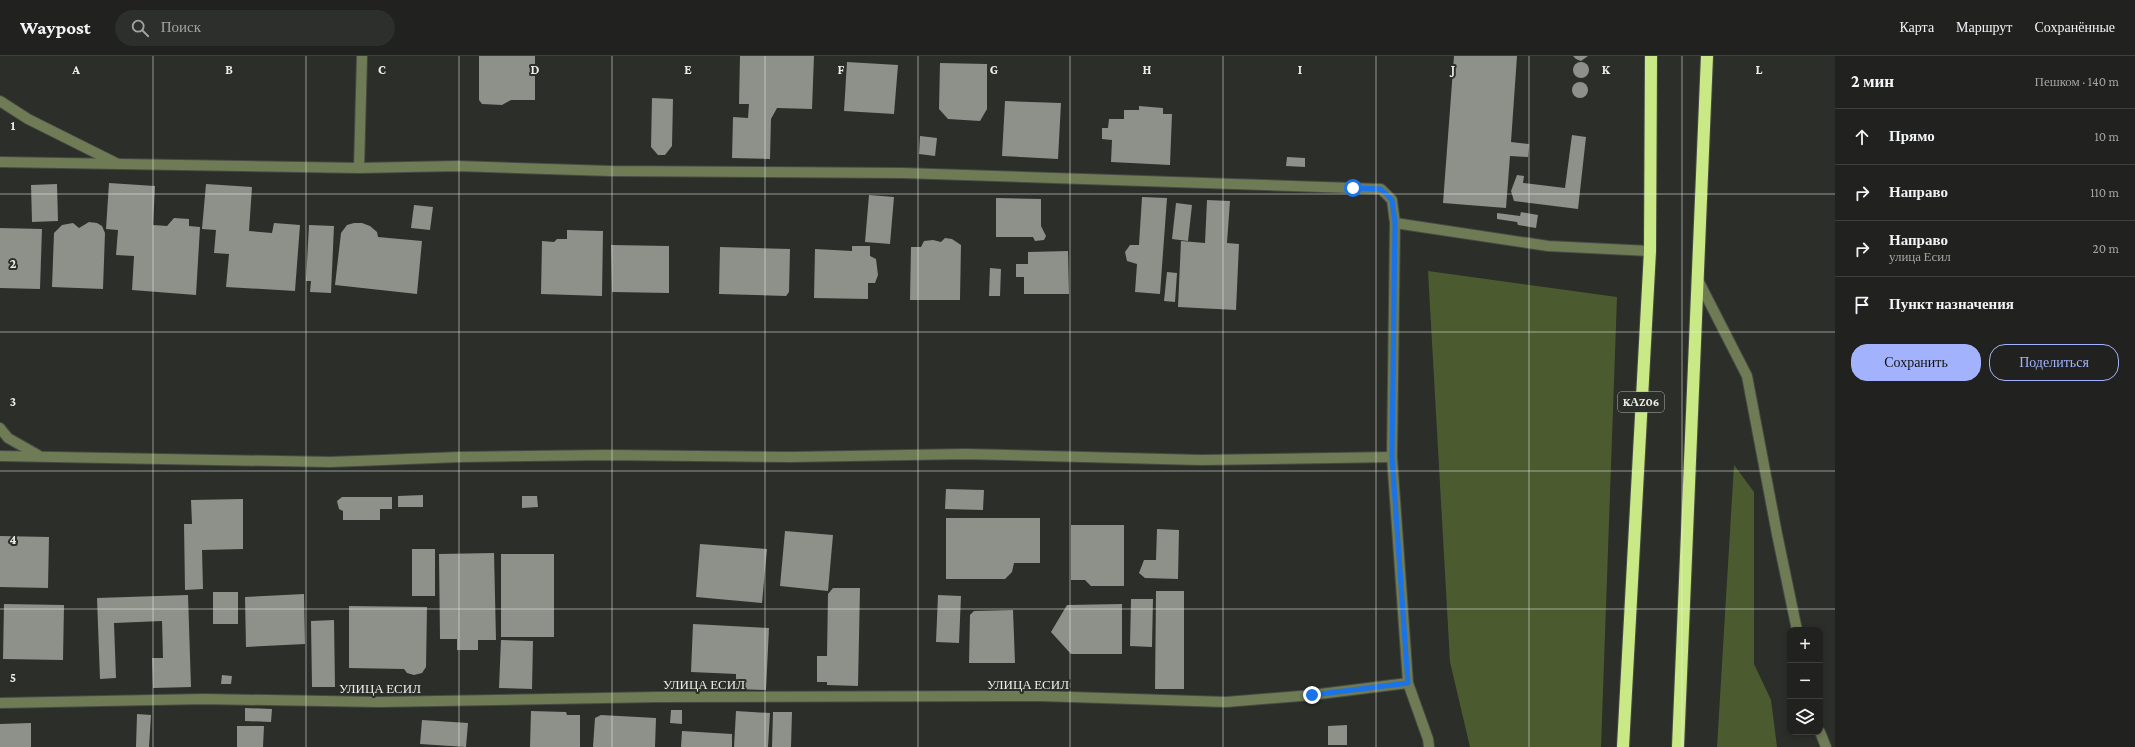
<!DOCTYPE html>
<html lang="ru">
<head>
<meta charset="utf-8">
<style>
  body { margin:0; font-family:"Crimson Pro",serif; background:#2d2f2c; color:#f1f3f6 }
  .controls { position:absolute; right:12px; bottom:12px; display:grid; overflow:hidden; border-radius:8px; box-shadow:0 2px 6px #0003 }
  .controls button { width:36px; height:36px; display:grid; place-items:center; padding:0; border:0; border-bottom:1px solid #3e3f3d; background:#21221f; color:#f1f3f6; font:20px sans-serif }
  .stop { position:absolute; width:12px; height:12px; margin:-9px; border:3px solid #1a73e8; border-radius:50%; background:#fff }
  .stop.end { background:#1a73e8; border-color:#fff; box-shadow:0 1px 4px #0008 }
  .list { margin:0; padding:0; list-style:none }
  h2 { display:flex; justify-content:space-between; align-items:center; height:52px; margin:0; padding:0 16px; font-size:17px }
  h2 small { font-size:13px; font-weight:400; color:#a2a4a4 }
  .list li { display:grid; grid-template-columns:26px 1fr auto; gap:12px; align-items:center; box-sizing:border-box; height:56px; padding:0 16px; border-top:1px solid #3e3f3d }
  .list b { display:block; font-size:15px; white-space:nowrap }
  .list p { margin:0; font-size:13px; white-space:nowrap; color:#a2a4a4 }
  .list em { font-size:13px; font-style:normal; color:#a2a4a4 }
  .actions { display:flex; gap:8px; padding:12px 16px }
  .actions a { flex:1; padding:9px 0; border:1px solid #a2b2fd; border-radius:16px; text-align:center; font-size:14px; color:#a2b2fd }
  .actions .main { background:#a2b2fd; color:#111 }
  .icon { flex:none; width:22px; height:22px; fill:none; stroke:currentColor; stroke-width:2; stroke-linecap:round; stroke-linejoin:round }
  .map { position:relative; flex:none; width:1835px; height:691px; overflow:hidden }
  header { display:flex; align-items:center; gap:24px; box-sizing:border-box; height:56px; padding:0 20px; background:#21221f; border-bottom:1px solid #3e3f3d }
  header strong { font-size:19px }
  nav { display:flex; gap:22px; margin-inline-start:auto; font-size:14px }
  .search { width:280px; height:36px; background:#2d2f2c; display:flex; align-items:center; gap:10px; box-sizing:border-box; padding:0 14px; border-radius:22px; color:#a2a4a4; font-size:15px }
  main { display:flex }
  aside { flex:1; background:#21221f }
  .map>svg:first-child { display:block }
  .green { fill:#4c5a30 }
  .building { fill:#8e908a }
  .lines { fill:none; stroke-linecap:round; stroke-linejoin:round }
  .minor-casing { stroke:#474944; stroke-width:12 }
  .highway-casing { stroke:#474944; stroke-width:14 }
  .minor { stroke:#6e7b55; stroke-width:10 }
  .highway { stroke:#c8e986; stroke-width:12 }
  .route { stroke:#1a73e8; stroke-width:5 }
  .grid { fill:none; stroke:#eceeea; stroke-width:1; stroke-opacity:0.55 }
  .labels { text-anchor:middle; dominant-baseline:central; stroke-width:4; stroke-linejoin:round; paint-order:stroke }
  .shield { fill:#2c2e29; stroke:#b2b4b0; stroke-width:1 }
  .shield-label { font-size:12px; font-weight:bold; fill:#eceeea }
  .street-label { font-size:13px; fill:#eceeea; stroke:#2c2e29 }
  .grid-label { font-size:13px; text-anchor:middle; font-weight:bold; fill:#eceeea; stroke:#2c2e29; stroke-width:4; stroke-linejoin:round; paint-order:stroke }
</style>
</head>
<body>
<header>
<strong>Waypost</strong>
<div class="search"><svg class="icon" aria-label="search" viewBox="0 0 24 24"><circle cx="10" cy="10" r="6"/><path d="M15 15l6 6"/></svg>Поиск</div>
<nav><a>Карта</a><a>Маршрут</a><a>Сохранённые</a></nav>
</header>
<main>
<div class="map">
<svg width="1835" height="691" viewBox="0 0 1835 691">
  <rect width="100%" height="100%" fill="#2c2e29"/>
  <g class="green">
    <path d="M1428,215L1617,241L1601,691H1470L1450,606Z"/>
    <path d="M1734,409L1754,436V608L1771,644L1777,691H1717Z"/>
  </g>
  <g class="building">
    <path d="M479,0H535V44H511L502,49L482,48L479,44Z"/>
    <path d="M740,0H814L812,53L777,52L771,63L770,103L732,102L733,61L748,62L749,48H739Z"/>
    <path d="M1454,0H1517L1511,86L1529,88L1528,101L1510,100L1506,152L1443,147Z"/>
    <path d="M1573,0H1588L1581,5L1576,3Z"/>
    <circle cx="1581" cy="14" r="8"/>
    <path d="M847,6L898,9L894,58L844,55Z"/>
    <path d="M940,7L987,8V53L980,65L948,63L939,53Z"/>
    <circle cx="1580" cy="34" r="8"/>
    <path d="M652,42L673,43L672,90L665,99H658L651,91Z"/>
    <path d="M1005,45L1061,47L1058,103L1002,100Z"/>
    <path d="M1139,50L1163,52V58H1172L1170,109L1111,106L1112,84L1102,83V72H1108L1109,63H1124V54H1139Z"/>
    <path d="M1572,79L1586,81L1578,153L1514,145L1511,135L1517,119L1524,120L1523,127L1565,132Z"/>
    <path d="M920,80L937,82L935,100L919,98Z"/>
    <path d="M1287,101L1305,102V111L1286,110Z"/>
    <path d="M109,127L155,130L153,169L167,170L174,162L189,163V170L200,171L196,239L132,234L134,200L116,199L118,174L106,173Z"/>
    <path d="M57,128L58,165L32,166L31,129Z"/>
    <path d="M206,128L252,131L249,175L272,177L274,167L300,169L295,235L226,231L229,198L214,197L216,174L202,173Z"/>
    <path d="M869,139L894,141L890,188L865,186Z"/>
    <path d="M1142,141L1167,142L1160,238L1135,236L1137,208L1127,205L1125,196L1130,189H1139Z"/>
    <path d="M996,142L1041,143V170L1046,180L1044,184L1035,185L1033,181H996Z"/>
    <path d="M1207,144L1230,145L1227,187L1239,188L1236,254L1178,251L1181,185L1205,187Z"/>
    <path d="M1176,147L1192,149L1188,185L1172,183Z"/>
    <path d="M414,149L433,151L430,174L411,172Z"/>
    <path d="M1521,156L1538,159L1536,172L1518,169L1517,166L1497,163V157L1520,160Z"/>
    <path d="M89,166L97,167L102,170L105,177L103,233L52,231L54,177L62,169L73,167L79,172Z"/>
    <path d="M354,167H362L370,170L377,176L378,181L422,185L417,238L335,229L341,177L347,169Z"/>
    <path d="M309,169L334,170L331,237L310,236L311,225H306Z"/>
    <path d="M0,172L42,173L40,233L0,232Z"/>
    <path d="M567,174L603,175L602,240L541,238L542,185L554,186L557,183H567Z"/>
    <path d="M945,182L952,183L961,189L960,244H910L911,191H921L924,185L933,184L941,186Z"/>
    <path d="M611,189L669,190V237L612,236Z"/>
    <path d="M852,190H870V200L876,203L878,219L875,227H868V243L814,242L815,193L852,195Z"/>
    <path d="M720,191L790,193L789,236L786,240L719,238Z"/>
    <path d="M1068,195L1069,238H1024V221H1016V208H1028V196Z"/>
    <path d="M990,212L1001,213L1000,240H989Z"/>
    <path d="M1167,216L1177,217L1175,246L1164,245Z"/>
    <path d="M946,433L984,434L983,454L945,453Z"/>
    <path d="M423,439V451H398V440Z"/>
    <path d="M522,440H537L538,451L522,452Z"/>
    <path d="M342,441H392V453H380V464H343V455L339,453L337,445Z"/>
    <path d="M243,443V493L202,494L203,533L185,534L184,468H192L191,444Z"/>
    <path d="M946,462H1040V507H1014L1012,516L1005,523H946Z"/>
    <path d="M1071,469H1124V530H1091L1085,524H1071Z"/>
    <path d="M1157,473L1179,474L1178,523L1145,522L1139,517L1144,504H1156Z"/>
    <path d="M785,475L833,479L828,535L780,530Z"/>
    <path d="M0,480L49,481L48,532L0,531Z"/>
    <path d="M700,488L767,493L762,547L696,541Z"/>
    <rect x="412" y="493" width="23" height="47"/>
    <path d="M494,497L496,584H478V594H457V583H440L439,498Z"/>
    <rect x="501" y="498" width="53" height="83"/>
    <path d="M833,532H860L858,630L827,629V626H817V600H827L828,538Z"/>
    <path d="M1156,535H1184V633H1155Z"/>
    <rect x="213" y="536" width="25" height="32"/>
    <path d="M304,538L305,588L246,591L245,541Z"/>
    <path d="M188,539L191,631L153,632L152,602H163L162,565L114,567L116,622L100,623L97,542Z"/>
    <path d="M938,539L961,540L959,587L936,586Z"/>
    <path d="M1131,543H1153L1152,591L1130,590Z"/>
    <path d="M4,548L64,549L63,604L3,603Z"/>
    <path d="M1122,548V598H1071L1051,576L1067,549Z"/>
    <path d="M349,550L427,551L426,611L422,617L414,619L407,617L404,613L349,612Z"/>
    <path d="M1013,554L1015,607H969L970,559L974,555Z"/>
    <path d="M334,564L335,631H312L311,565Z"/>
    <path d="M693,568L769,572L766,634L736,633V618L691,616Z"/>
    <path d="M501,584L533,585L532,633L499,632Z"/>
    <path d="M222,619L232,620L231,628H221Z"/>
    <path d="M245,652L272,653L271,666L245,665Z"/>
    <path d="M671,654H682V668L670,667Z"/>
    <path d="M531,655L566,656L567,659H580V691H530Z"/>
    <path d="M736,655L770,657L768,691H734Z"/>
    <path d="M773,656H792L791,691H772Z"/>
    <path d="M137,658L151,659L149,691H136Z"/>
    <path d="M601,659L656,662L655,691H593L595,662Z"/>
    <path d="M422,664L468,667L466,691L420,688Z"/>
    <path d="M31,667V691H0V668Z"/>
    <path d="M1347,669V689H1328V670Z"/>
    <path d="M237,670H264L263,691H237Z"/>
    <path d="M682,675L732,678V691H681Z"/>
  </g>
  <g class="lines">
    <defs>
      <g id="minor">
        <path d="M0,45L28,63L118,108"/>
        <path d="M0,106L359,112L457,110L611,115L903,117L1381,133L1392,144L1395,167L1392,401L1408,627L1428,683L1429,691"/>
        <path d="M359,112L362,0"/>
        <path d="M1395,167L1548,190L1650,195"/>
        <path d="M1698,224L1747,320L1777,478L1797,574"/>
        <path d="M0,372L8,382L38,399"/>
        <path d="M0,400L330,406L460,401L607,399L791,401L965,398L1201,404L1392,401"/>
        <path d="M0,647L204,643L379,646L658,641L1040,640L1226,646L1312,639L1408,627"/>
        <path d="M1820,676L1826,691"/>
      </g>
      <g id="highway">
        <path d="M1623,691L1650,195L1651,0"/>
        <path d="M1678,691L1707,0"/>
      </g>
    </defs>
    <use href="#minor" class="minor-casing"/>
    <use href="#highway" class="highway-casing"/>
    <use href="#minor" class="minor"/>
    <use href="#highway" class="highway"/>
  </g>
  <g class="lines">
    <path class="route" d="M1312,639L1408,627L1392,401L1395,167L1392,144L1381,133L1353,132"/>
  </g>
  <path class="grid" d="M153,0V691M306,0V691M459,0V691M612,0V691M765,0V691M918,0V691M1070,0V691M1223,0V691M1376,0V691M1529,0V691M1682,0V691M0,138H1835M0,276H1835M0,415H1835M0,553H1835"/>
  <g class="labels">
    <rect class="shield" x="1618" y="336" width="46" height="20" rx="3"/>
    <g class="shield-label">
      <text x="1641" y="346">KАZ06</text>
    </g>
    <g class="street-label">
      <text x="704" y="628">УЛИЦА ЕСИЛ</text>
      <text x="1028" y="628">УЛИЦА ЕСИЛ</text>
      <text x="380" y="632">УЛИЦА ЕСИЛ</text>
    </g>
  </g>
  <g class="grid-label">
    <text x="76" y="18">A</text>
    <text x="229" y="18">B</text>
    <text x="382" y="18">C</text>
    <text x="535" y="18">D</text>
    <text x="688" y="18">E</text>
    <text x="841" y="18">F</text>
    <text x="994" y="18">G</text>
    <text x="1147" y="18">H</text>
    <text x="1300" y="18">I</text>
    <text x="1453" y="18">J</text>
    <text x="1606" y="18">K</text>
    <text x="1759" y="18">L</text>
    <text x="13" y="74">1</text>
    <text x="13" y="212">2</text>
    <text x="13" y="350">3</text>
    <text x="13" y="488">4</text>
    <text x="13" y="626">5</text>
  </g>
</svg>
<div class="controls">
<button>+</button>
<button>−</button>
<button><svg class="icon" aria-label="layers" viewBox="0 0 24 24"><path d="M12 4l9 5-9 5-9-5zM3 14l9 5 9-5"/></svg></button>
</div>
<div class="stop" style="left:1353px;top:132px"></div>
<div class="stop end" style="left:1312px;top:639px"></div>
</div>
<aside>
<h2>2 мин<small>Пешком · 140 m</small></h2>
<ul class="list">
<li><svg class="icon" aria-label="ahead" viewBox="0 0 24 24"><path d="M12 20V5M6 11l6-6 6 6"/></svg><div><b>Прямо</b></div><em>10 m</em></li>
<li><svg class="icon" aria-label="right" viewBox="0 0 24 24"><path d="M7 20v-9h11M14 6l5 5-5 5"/></svg><div><b>Направо</b></div><em>110 m</em></li>
<li><svg class="icon" aria-label="right" viewBox="0 0 24 24"><path d="M7 20v-9h11M14 6l5 5-5 5"/></svg><div><b>Направо</b><p>улица Есил</p></div><em>20 m</em></li>
<li><svg class="icon" aria-label="arrive" viewBox="0 0 24 24"><path d="M6 21V4h12l-3 4 3 4H6"/></svg><div><b>Пункт назначения</b></div></li>
</ul>
<div class="actions"><a class="main">Сохранить</a><a>Поделиться</a></div>
</aside>
</main>
</body>
</html>
